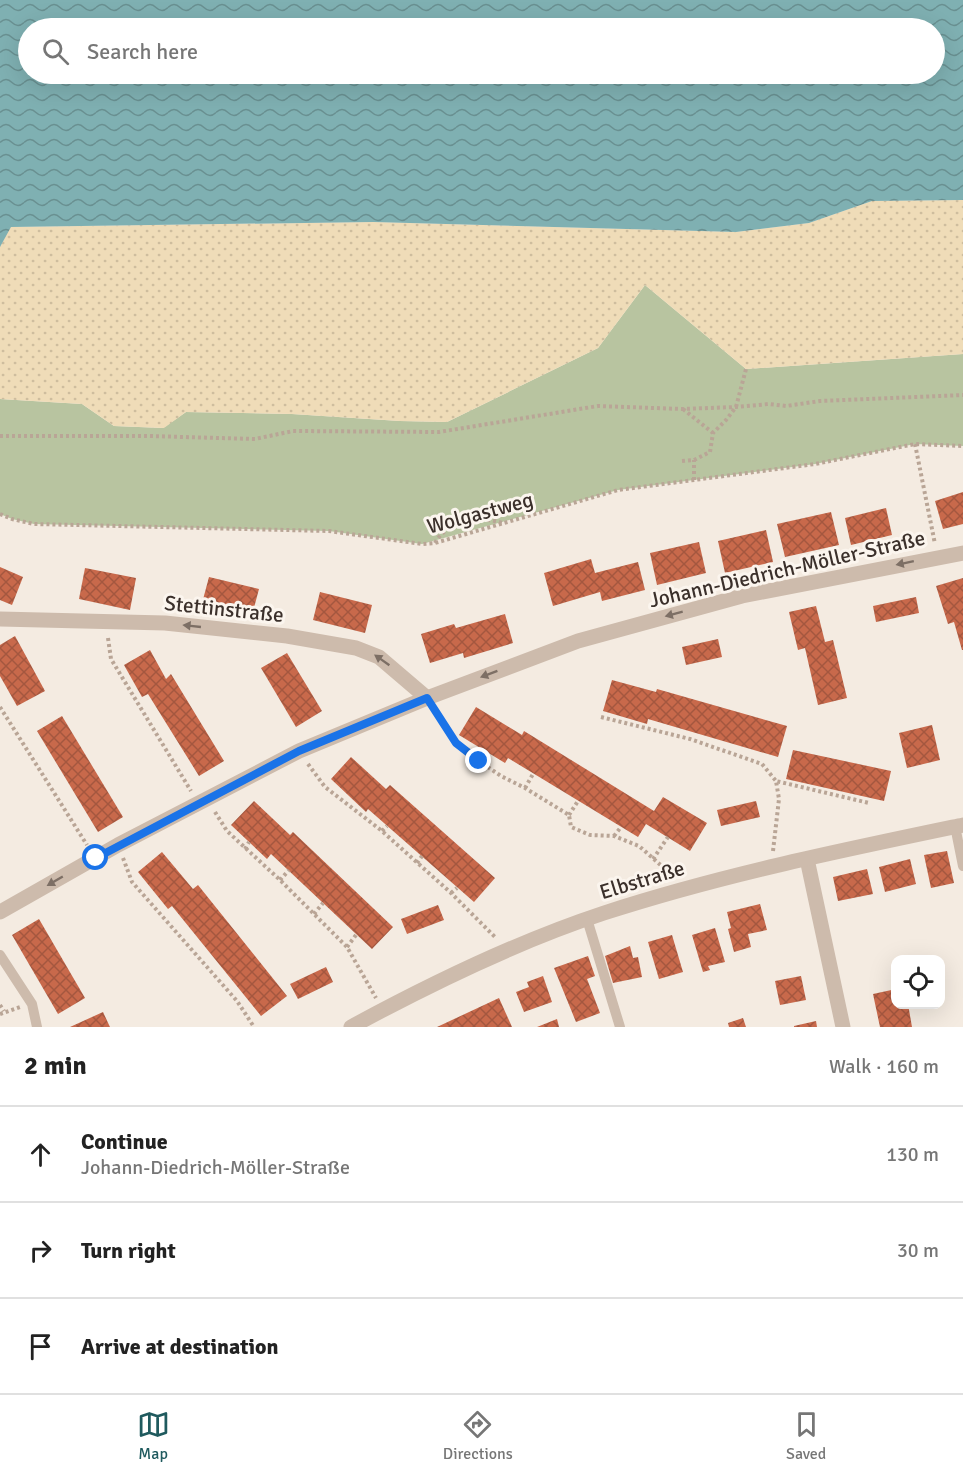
<!DOCTYPE html>
<html lang="en">
<head>
<meta charset="utf-8">
<style>
  body { margin:0; font-family:Signika,sans-serif; background:#f2f2f2; color:#222 }
  .controls { position:absolute; right:18px; bottom:18px; display:grid; overflow:hidden; border-radius:12px; box-shadow:0 6px 24px #0002 }
  .controls button { width:54px; height:54px; display:grid; place-items:center; padding:0; border:0; border-bottom:2px solid #e0e0e0; background:#fff; color:#222; font:30px sans-serif }
  .stop { position:absolute; width:18px; height:18px; margin:-14px; border:4px solid #1a73e8; border-radius:50%; background:#fff }
  .stop.end { background:#1a73e8; border-color:#fff; box-shadow:0 2px 6px #0008 }
  .list { margin:0; padding:0; list-style:none }
  h2 { display:flex; justify-content:space-between; align-items:center; height:78px; margin:0; padding:0 24px; font-size:26px }
  h2 small { font-size:20px; font-weight:400; color:#767676 }
  .list li { display:grid; grid-template-columns:39px 1fr auto; gap:18px; align-items:center; box-sizing:border-box; height:96px; padding:0 24px; border-top:2px solid #e0e0e0 }
  .list b { display:block; font-size:22px; white-space:nowrap }
  .list p { margin:0; font-size:20px; white-space:nowrap; color:#767676 }
  .list em { font-size:20px; font-style:normal; color:#767676 }
  .icon { flex:none; width:33px; height:33px; fill:none; stroke:currentColor; stroke-width:2; stroke-linecap:round; stroke-linejoin:round }
  .map { position:relative; flex:none; width:963px; height:1027px; overflow:hidden }
  .search { position:absolute; background:#fff; box-shadow:0 6px 24px #0002; left:18px; right:18px; top:18px; height:66px; display:flex; align-items:center; gap:15px; box-sizing:border-box; padding:0 21px; border-radius:33px; color:#767676; font-size:22px }
  .sheet { height:366px; background:#fff }
  nav { display:flex; justify-content:space-around; align-items:center; box-sizing:border-box; height:84px; border-top:2px solid #e0e0e0; background:#fff; font-size:16px; color:#767676 }
  nav a { display:grid; justify-items:center; gap:3px }
  nav .on { color:#1f5a5e }
  .map>svg:first-child { display:block }
  .grass { fill:#b8c4a0 }
  .sand { fill:url(#sand-dots) }
  .water { fill:url(#water-waves); fill-rule:evenodd }
  .building { fill:url(#building-cross-hatch) }
  .lines { fill:none; stroke-linecap:round; stroke-linejoin:round }
  .path { stroke:#b9a596; stroke-width:4; stroke-dasharray:3 3; stroke-linecap:butt }
  .service { stroke:#cdbbac; stroke-width:10 }
  .minor { stroke:#cdbbac; stroke-width:15 }
  .tertiary { stroke:#cdbbac; stroke-width:15 }
  .oneway { fill:#7d6f65 }
  .route { stroke:#1a73e8; stroke-width:8 }
  .labels { text-anchor:middle; dominant-baseline:central; stroke-width:6; stroke-linejoin:round; paint-order:stroke }
  .street-label { font-size:21px; fill:#3b302b; stroke:#fbf5ee }
</style>
</head>
<body>
<div class="map">
<svg width="963" height="1027" viewBox="0 0 963 1027">
  <defs>
    <pattern id="sand-dots" width="8" height="8" patternUnits="userSpaceOnUse" patternTransform="scale(1.5)"><rect width="8" height="8" fill="#efdcb8"/><path d="M2 2h.1M6 6h.1" fill="none" stroke="#cebd9e" stroke-width="1.8" stroke-linecap="round"/></pattern>
    <pattern id="water-waves" width="16" height="10" patternUnits="userSpaceOnUse" patternTransform="scale(1.5)"><rect width="16" height="10" fill="#7fb0b2"/><path d="M0 5q4-4 8 0t8 0" fill="none" stroke="#699091"/></pattern>
    <pattern id="building-cross-hatch" width="8" height="8" patternUnits="userSpaceOnUse" patternTransform="scale(1.5)"><rect width="8" height="8" fill="#c8694b"/><path d="M0 0l8 8M0 8l8-8" fill="none" stroke="#a4573f"/></pattern>
  </defs>
  <rect width="100%" height="100%" fill="#f4ebe1"/>
  <path class="grass" d="M645,285L746,369L963,354V446L915,444L815,464L618,490L422,544L329,531L34,524L12,519L0,514V399L82,404L114,426L163,428L186,412L292,414L400,421L447,422L598,348Z"/>
  <path class="sand" d="M963,200V354L746,369L645,285L598,348L447,422L400,421L292,414L186,412L164,428L114,426L82,404L0,399V247L10,227L373,222L736,232L809,223L872,201Z"/>
  <path class="water" d="M0,0H963V200L872,201L809,223L736,232L373,222L11,227L0,247ZM28,28H934V74H28Z"/>
  <g class="building">
    <path d="M963,492V524L943,529L935,501Z"/>
    <path d="M886,508L892,535L851,545L845,518Z"/>
    <path d="M831,512L839,545L785,557L777,524Z"/>
    <path d="M766,530L773,562L725,573L718,541Z"/>
    <path d="M699,542L706,573L657,585L650,553Z"/>
    <path d="M591,559L595,573L638,562L645,590L602,601L600,592L553,606L544,573Z"/>
    <path d="M0,567L23,577L12,605L0,600Z"/>
    <path d="M85,568L136,578L130,610L79,599Z"/>
    <path d="M209,577L259,589L251,619L201,607Z"/>
    <path d="M963,578V650H962L954,622L948,624L936,586Z"/>
    <path d="M320,592L372,605L365,633L313,620Z"/>
    <path d="M916,597L919,613L876,622L873,606Z"/>
    <path d="M816,606L825,642L833,640L847,698L818,705L805,648L798,650L789,612Z"/>
    <path d="M505,614L513,643L464,658L463,653L430,663L421,634L454,624L456,628Z"/>
    <path d="M15,636L45,691L17,706L0,676V645Z"/>
    <path d="M718,639L722,657L686,665L682,647Z"/>
    <path d="M150,650L166,679L171,674L224,761L199,776L148,694L142,697L124,665Z"/>
    <path d="M287,653L322,711L296,727L261,668Z"/>
    <path d="M612,680L656,692L657,689L787,726L778,757L648,719L647,724L603,711Z"/>
    <path d="M476,707L522,735L524,731L654,811L663,797L707,823L690,851L646,824L638,837L508,758L505,763L459,735Z"/>
    <path d="M62,716L123,817L98,832L37,731Z"/>
    <path d="M932,725L940,760L907,768L899,733Z"/>
    <path d="M793,750L891,771L884,801L786,779Z"/>
    <path d="M351,757L386,789L390,785L495,878L474,902L368,809L366,812L331,779Z"/>
    <path d="M254,801L290,835L293,832L393,927L372,949L271,854L267,859L231,825Z"/>
    <path d="M756,801L760,817L721,826L717,810Z"/>
    <path d="M947,851L954,883L931,888L924,855Z"/>
    <path d="M162,852L193,889L198,885L287,996L261,1016L172,906L168,909L138,872Z"/>
    <path d="M910,859L916,884L885,892L879,867Z"/>
    <path d="M867,869L873,894L838,901L833,877Z"/>
    <path d="M760,904L767,930L748,934L751,947L734,952L728,929L731,928L727,912Z"/>
    <path d="M438,905L444,920L407,934L401,919Z"/>
    <path d="M39,919L85,998L58,1014L12,935Z"/>
    <path d="M715,928L725,962L708,966L710,970L703,972L692,935Z"/>
    <path d="M672,935L683,972L659,979L648,942Z"/>
    <path d="M630,946L633,958L638,957L642,977L613,983L605,956Z"/>
    <path d="M588,956L595,976L587,979L600,1013L576,1022L554,968Z"/>
    <path d="M326,967L333,982L298,999L290,984Z"/>
    <path d="M543,976L552,1002L524,1012L516,992L529,987L527,982Z"/>
    <path d="M801,976L806,1000L780,1005L775,981Z"/>
    <path d="M896,989V1004H908L912,1027H880L873,994Z"/>
    <path d="M499,998L512,1027H437Z"/>
    <path d="M103,1012L110,1027H70Z"/>
    <path d="M743,1018L746,1027H729L728,1023Z"/>
    <path d="M557,1019L559,1027H537Z"/>
    <path d="M816,1021L817,1027H794V1026Z"/>
  </g>
  <g class="lines">
    <g class="path">
      <path d="M683,409L713,433"/>
      <path d="M0,436H149L255,439L293,431L439,432L598,406L682,409L736,407L769,404L786,406L820,401L963,395"/>
      <path d="M915,444L935,544"/>
      <path d="M682,461L694,460L710,452L713,433L726,420L736,407L746,369"/>
      <path d="M694,480V460"/>
      <path d="M0,514L12,519L34,524L329,531L422,544L435,543L618,490L815,464L915,444L963,446"/>
      <path d="M435,543C447,520 481,516 503,523"/>
      <path d="M108,638L111,659L191,791"/>
      <path d="M0,707L87,845"/>
      <path d="M435,711L456,743L479,761L501,776L525,788L569,815L571,827L590,835L614,836L639,846L673,876"/>
      <path d="M601,717L690,739L762,764L776,781"/>
      <path d="M479,761L484,750"/>
      <path d="M308,764L325,787L382,831L451,893L495,937"/>
      <path d="M525,788L533,774"/>
      <path d="M215,812L227,831L280,880L347,947L376,998"/>
      <path d="M569,815L578,801"/>
      <path d="M382,831L387,826"/>
      <path d="M614,836L621,827"/>
      <path d="M245,849L249,842"/>
      <path d="M773,851L779,799L776,781L869,803"/>
      <path d="M123,858L132,882L237,1001L254,1027"/>
      <path d="M653,859L668,837"/>
      <path d="M417,863L422,856"/>
      <path d="M280,880L289,870"/>
      <path d="M451,893L457,888"/>
      <path d="M314,914L323,903"/>
      <path d="M347,947L356,935"/>
      <path d="M0,1005L4,1011"/>
      <path d="M0,1014L20,1007"/>
    </g>
    <g class="service">
      <path d="M955,826L963,866"/>
      <path d="M587,919L620,1027"/>
      <path d="M0,955L32,1004L37,1027"/>
    </g>
    <g class="minor">
      <path d="M0,619L165,623L287,636L356,648L379,657L427,698"/>
      <path d="M807,859L843,1027"/>
      <path d="M0,912L118,845L299,751L427,698L578,641L742,596L963,553"/>
    </g>
    <path class="tertiary" d="M351,1027C432,983 516,942 604,913C721,875 843,850 963,825"/>
  </g>
  <defs><path id="oneway-solid" d="M-6-.8H1V-3.2L6.5 0L1 3.2V.8H-6Z" transform="scale(1.5)"/></defs>
  <g class="oneway">
    <use href="#oneway-solid" transform="translate(905 563) rotate(168)"/>
    <use href="#oneway-solid" transform="translate(674 614) rotate(165)"/>
    <use href="#oneway-solid" transform="translate(192 626) rotate(-174)"/>
    <use href="#oneway-solid" transform="translate(382 660) rotate(-145)"/>
    <use href="#oneway-solid" transform="translate(489 674) rotate(159)"/>
    <use href="#oneway-solid" transform="translate(55 881) rotate(150)"/>
  </g>
  <g class="lines">
    <path class="route" d="M96,858L299,751L427,698L456,743L479,761"/>
  </g>
  <g class="labels">
    <g class="street-label">
      <text transform="translate(480 513) rotate(-15)">Wolgastweg</text>
      <text transform="translate(787 569) rotate(-13)">Johann-Diedrich-Möller-Straße</text>
      <text transform="translate(224 609) rotate(6)">Stettinstraße</text>
      <text transform="translate(642 880) rotate(-17)">Elbstraße</text>
    </g>
  </g>
</svg>
<div class="controls">
<button><svg class="icon" aria-label="locate" viewBox="0 0 24 24"><circle cx="12" cy="12" r="6"/><path d="M12 2v4M12 18v4M2 12h4M18 12h4"/></svg></button>
</div>
<div class="stop" style="left:96px;top:858px"></div>
<div class="stop end" style="left:479px;top:761px"></div>
<div class="search"><svg class="icon" aria-label="search" viewBox="0 0 24 24"><circle cx="10" cy="10" r="6"/><path d="M15 15l6 6"/></svg>Search here</div>
</div>
<section class="sheet">
<h2>2 min<small>Walk · 160 m</small></h2>
<ul class="list">
<li><svg class="icon" aria-label="ahead" viewBox="0 0 24 24"><path d="M12 20V5M6 11l6-6 6 6"/></svg><div><b>Continue</b><p>Johann-Diedrich-Möller-Straße</p></div><em>130 m</em></li>
<li><svg class="icon" aria-label="right" viewBox="0 0 24 24"><path d="M7 20v-9h11M14 6l5 5-5 5"/></svg><div><b>Turn right</b></div><em>30 m</em></li>
<li><svg class="icon" aria-label="arrive" viewBox="0 0 24 24"><path d="M6 21V4h12l-3 4 3 4H6"/></svg><div><b>Arrive at destination</b></div></li>
</ul>
</section>
<nav>
<a class="on"><svg class="icon" aria-label="map" viewBox="0 0 24 24"><path d="M3 6l6-2 6 2 6-2v14l-6 2-6-2-6 2zM9 4v14M15 6v14"/></svg>Map</a>
<a><svg class="icon" aria-label="directions" viewBox="0 0 24 24"><path d="M12 3l9 9-9 9-9-9zM9 14v-3h6M13 9l2 2-2 2"/></svg>Directions</a>
<a><svg class="icon" aria-label="saved" viewBox="0 0 24 24"><path d="M7 4h10v16l-5-4-5 4z"/></svg>Saved</a>
</nav>
</body>
</html>
